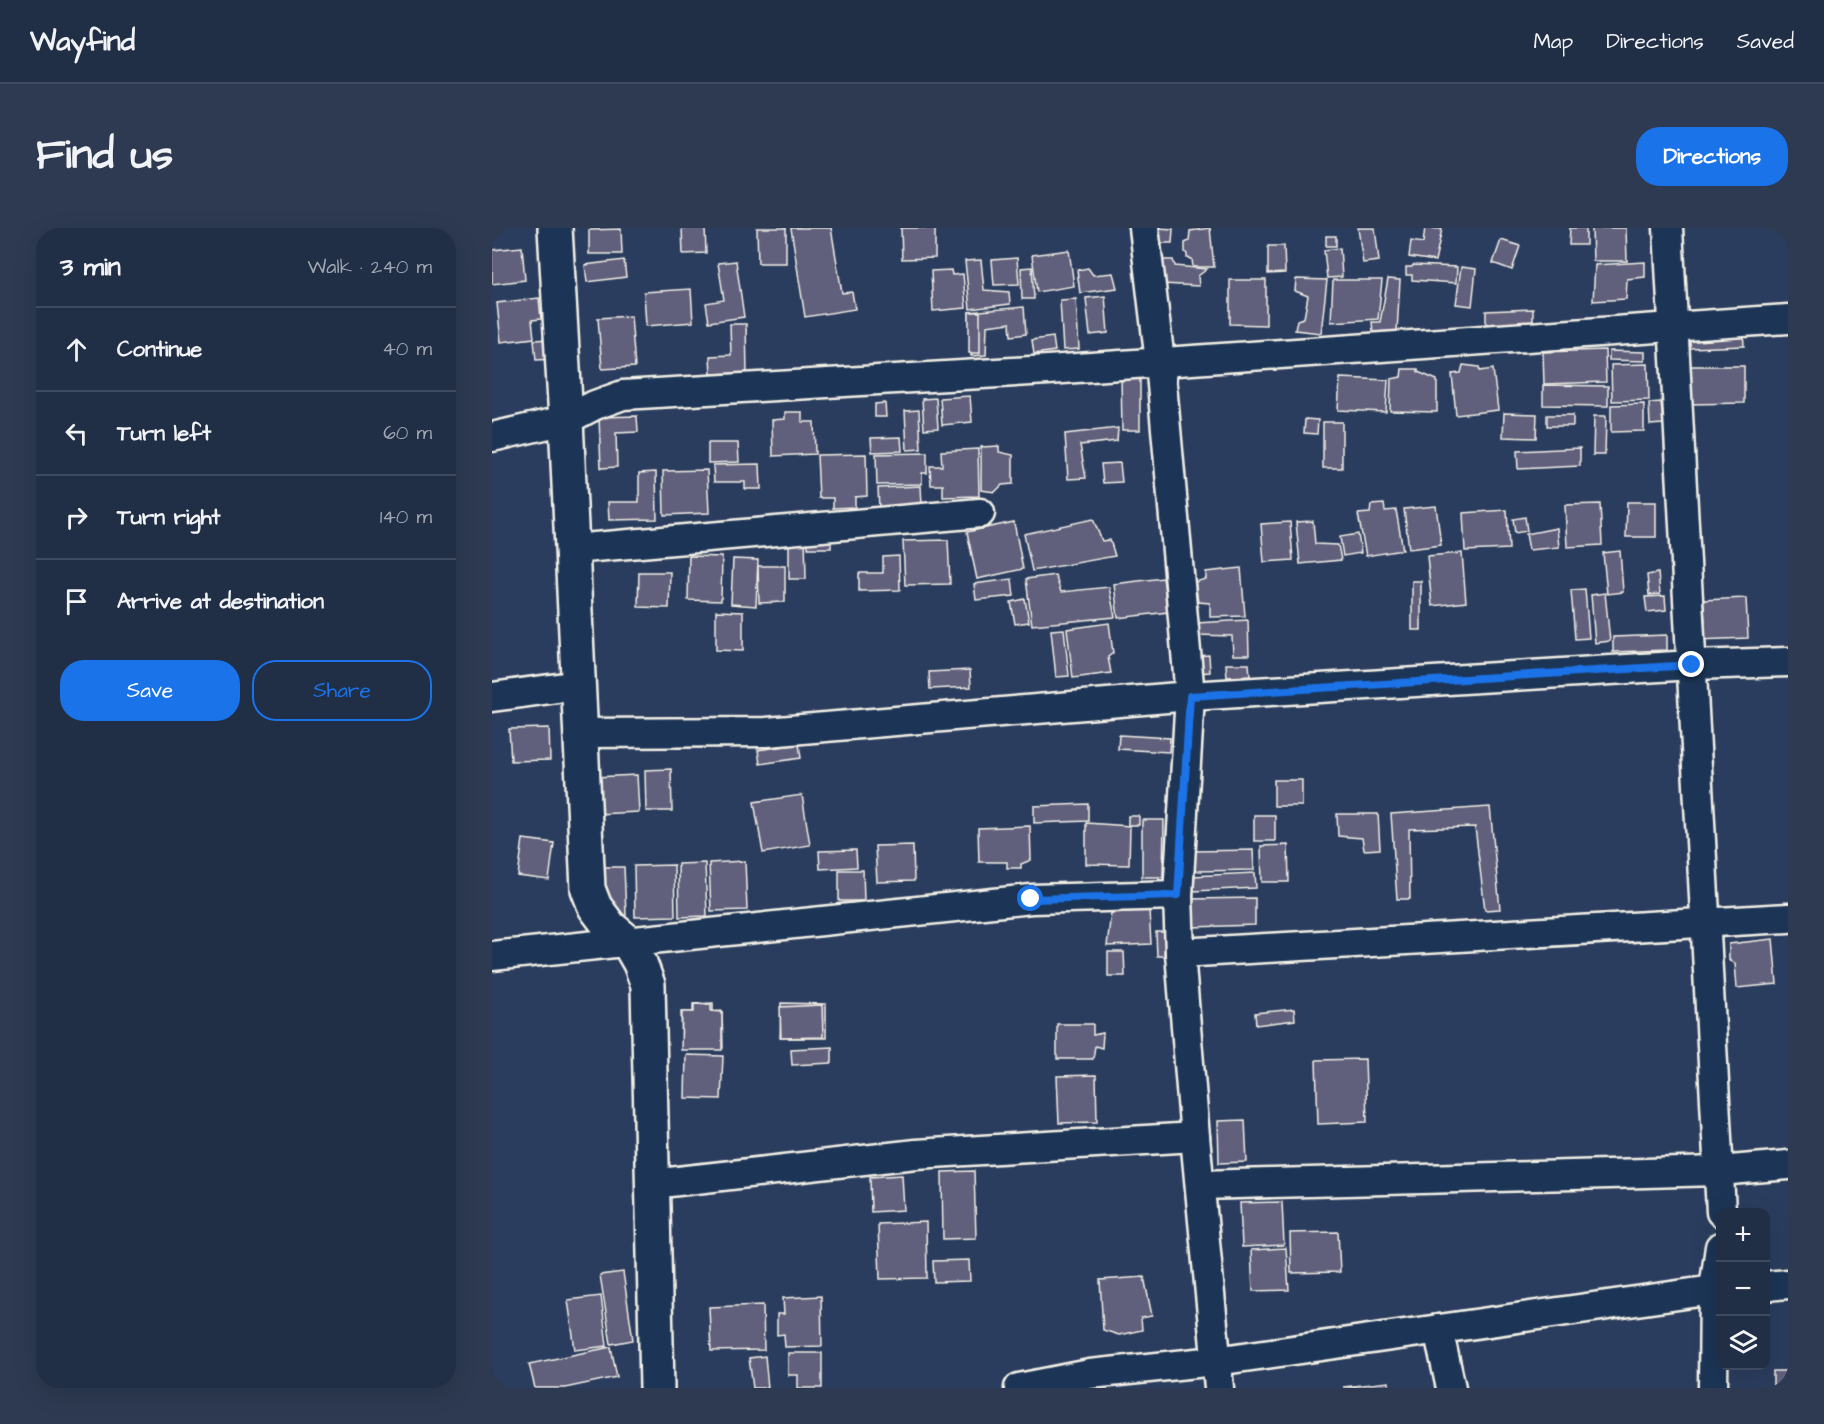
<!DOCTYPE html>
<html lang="en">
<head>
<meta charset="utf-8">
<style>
  body { margin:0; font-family:"Architects Daughter",sans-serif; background:#2d3a51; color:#f1f3f6 }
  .controls { position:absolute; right:18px; bottom:18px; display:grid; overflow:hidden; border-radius:12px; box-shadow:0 6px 24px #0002 }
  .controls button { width:54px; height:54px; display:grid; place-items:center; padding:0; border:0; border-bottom:2px solid #3d4a5f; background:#202e46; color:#f1f3f6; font:30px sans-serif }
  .stop { position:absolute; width:18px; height:18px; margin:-14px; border:4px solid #1a73e8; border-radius:50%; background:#fff }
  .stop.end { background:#1a73e8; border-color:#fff; box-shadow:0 2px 6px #0008 }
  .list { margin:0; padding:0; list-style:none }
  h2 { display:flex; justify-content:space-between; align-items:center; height:78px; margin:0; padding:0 24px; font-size:26px }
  h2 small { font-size:20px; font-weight:400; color:#a2a8b3 }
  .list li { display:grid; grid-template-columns:39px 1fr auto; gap:18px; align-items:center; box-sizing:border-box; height:84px; padding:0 24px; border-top:2px solid #3d4a5f }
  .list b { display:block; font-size:22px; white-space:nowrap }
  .list em { font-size:20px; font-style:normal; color:#a2a8b3 }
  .actions { display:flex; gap:12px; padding:18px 24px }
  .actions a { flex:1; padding:14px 0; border:2px solid #1a73e8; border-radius:24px; text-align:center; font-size:21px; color:#1a73e8 }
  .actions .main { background:#1a73e8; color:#fff }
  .icon { flex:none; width:33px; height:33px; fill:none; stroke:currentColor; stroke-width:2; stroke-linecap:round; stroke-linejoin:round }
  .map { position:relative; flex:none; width:1296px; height:1160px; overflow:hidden; border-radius:24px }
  header { display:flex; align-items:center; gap:36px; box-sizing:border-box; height:84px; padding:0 30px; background:#202e46; border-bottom:2px solid #3d4a5f }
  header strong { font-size:28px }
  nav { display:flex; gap:33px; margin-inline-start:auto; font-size:21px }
  .intro { display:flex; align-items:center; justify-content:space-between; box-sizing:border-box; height:144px; padding:0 36px }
  h1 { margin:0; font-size:42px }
  .button { padding:15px 27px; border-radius:24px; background:#1a73e8; color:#fff; font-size:21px; font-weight:700 }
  main { display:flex; gap:36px; padding:0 36px }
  aside { flex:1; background:#202e46; border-radius:24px; box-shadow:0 6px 24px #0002 }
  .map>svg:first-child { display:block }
  .building { fill:#615e7c; stroke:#f4f1e8; stroke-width:1.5 }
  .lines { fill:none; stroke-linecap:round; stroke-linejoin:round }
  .minor-casing { stroke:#f4f1e8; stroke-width:33 }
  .tertiary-casing { stroke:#f4f1e8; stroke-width:38 }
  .minor { stroke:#1d3557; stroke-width:28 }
  .tertiary { stroke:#1d3557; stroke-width:33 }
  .route { stroke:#1a73e8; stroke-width:8 }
</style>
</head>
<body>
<header>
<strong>Wayfind</strong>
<nav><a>Map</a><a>Directions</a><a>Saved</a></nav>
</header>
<div class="intro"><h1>Find us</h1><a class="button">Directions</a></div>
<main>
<aside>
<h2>3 min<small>Walk · 240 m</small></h2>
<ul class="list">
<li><svg class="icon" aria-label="ahead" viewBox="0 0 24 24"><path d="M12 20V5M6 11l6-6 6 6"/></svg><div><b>Continue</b></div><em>40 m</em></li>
<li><svg class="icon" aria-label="left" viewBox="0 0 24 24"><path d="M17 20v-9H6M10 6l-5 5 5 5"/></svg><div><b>Turn left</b></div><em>60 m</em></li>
<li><svg class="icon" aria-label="right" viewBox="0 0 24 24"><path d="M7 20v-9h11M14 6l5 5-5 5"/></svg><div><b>Turn right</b></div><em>140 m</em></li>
<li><svg class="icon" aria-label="arrive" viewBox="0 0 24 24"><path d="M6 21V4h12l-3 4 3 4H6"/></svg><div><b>Arrive at destination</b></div></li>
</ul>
<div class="actions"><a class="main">Save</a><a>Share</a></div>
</aside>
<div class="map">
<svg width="1296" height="1160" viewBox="0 0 1296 1160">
  <rect width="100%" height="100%" fill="#2b3d5e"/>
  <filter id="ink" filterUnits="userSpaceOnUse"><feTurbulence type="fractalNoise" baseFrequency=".0167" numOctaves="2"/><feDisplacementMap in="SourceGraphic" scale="12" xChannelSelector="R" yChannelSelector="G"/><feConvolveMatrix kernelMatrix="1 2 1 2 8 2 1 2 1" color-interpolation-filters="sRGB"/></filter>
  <g filter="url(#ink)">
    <g class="building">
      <path d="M190,0H213L214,25L191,26Z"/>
      <path d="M265,0H294V35H266Z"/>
      <path d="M299,0H339L350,65L360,64L363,81L313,89Z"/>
      <path d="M409,0H443V30L410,31Z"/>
      <path d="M665,0L681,1L680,15H664Z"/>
      <path d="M718,0L722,39H701L700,31L695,30V26L693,24V15L697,13L698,3Z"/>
      <path d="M866,0H883L887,33L871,35Z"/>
      <path d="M933,0L950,1L943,33L917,29L919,13L931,15Z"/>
      <path d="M1078,0H1094V17H1077Z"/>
      <path d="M1100,0H1134L1135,33H1101Z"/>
      <path d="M129,1L130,26H97V2Z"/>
      <rect x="834" y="8" width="10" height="10"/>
      <path d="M1009,12L1028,18L1020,42L1001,35Z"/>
      <path d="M776,18H792L793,45L776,46Z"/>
      <path d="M30,19L33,52L0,56V22Z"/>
      <path d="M848,20L850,49L835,50L832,22Z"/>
      <path d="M577,22L582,58L545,64L540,27Z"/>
      <path d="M525,30L527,56L502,57L500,32Z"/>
      <path d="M132,32L134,49L95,54L93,37Z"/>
      <path d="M489,32L492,62L517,64L518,76L478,81L473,33Z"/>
      <path d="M670,32H681L683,38L715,41L706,48L707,58L670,56Z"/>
      <path d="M244,33L252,89L217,94L214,75L232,72L226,35Z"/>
      <path d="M1153,34V49L1135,51L1134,71L1101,73L1103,37Z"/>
      <path d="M921,37L965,39L964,55L920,52V47H914V39H920Z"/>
      <path d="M540,39L542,71H530L529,40Z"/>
      <path d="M969,39L984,41L980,78L964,76Z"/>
      <path d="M596,40L601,47L621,45L625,60L588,65L585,42Z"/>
      <path d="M459,42L460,47L471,46L474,80L441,83L439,43Z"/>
      <path d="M804,51L835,52L829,105L803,102L805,92L812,90L816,68L803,63Z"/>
      <path d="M896,51L908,52L905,103L881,104L880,94H888Z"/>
      <path d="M738,52H774V97L738,96Z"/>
      <path d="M841,52H890L886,91L839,94Z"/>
      <path d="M199,61L201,94L154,98L152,64Z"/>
      <path d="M613,68L616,105L598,107L594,70Z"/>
      <path d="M47,70L49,91L40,92L42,110L9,114L5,75Z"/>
      <path d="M584,71L587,121L571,122L568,72Z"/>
      <path d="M532,79L534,106L519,108L518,95L495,98L494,127L479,128L477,84Z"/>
      <path d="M1041,81V98L994,99V83Z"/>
      <rect x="477" y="84" width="11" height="41"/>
      <path d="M139,88L143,139L110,141L106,90Z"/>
      <path d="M238,96H254L255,145L219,146L218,128L239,127Z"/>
      <path d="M1251,103L1252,118L1198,120L1197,105Z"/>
      <path d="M561,109L563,123L542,126L540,112Z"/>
      <path d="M59,111L61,131L44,132L42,112Z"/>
      <path d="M1113,122L1114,154L1052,156L1051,124Z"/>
      <path d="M1117,123L1153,124V133L1117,132Z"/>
      <path d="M1156,136L1157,172L1120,173L1119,137Z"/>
      <path d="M971,137L987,139L988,143L1001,141L1006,182L964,187L960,146L969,145Z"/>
      <path d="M1198,138H1252V175L1198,176Z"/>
      <path d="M910,141H926V144L945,152V184L898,183L899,151L909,149Z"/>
      <path d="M629,146H648V202H630Z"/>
      <path d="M848,150L896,152L894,184L846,182Z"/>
      <path d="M1051,157L1116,158V178L1051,177Z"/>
      <path d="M478,168L480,194L450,197L448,170Z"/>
      <path d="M444,170L446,200L432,201L430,171Z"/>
      <path d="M1169,174L1171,196L1158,197L1157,175Z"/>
      <path d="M393,175L394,189H383V176Z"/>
      <path d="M1152,176V203L1119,204V177Z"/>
      <path d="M427,182L429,221L415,222L413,183Z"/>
      <path d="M293,184H310V194H322L323,226L281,228L280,192L293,191Z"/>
      <path d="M1012,185L1045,186L1044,210L1011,209Z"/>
      <rect x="1055" y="187" width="26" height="11"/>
      <path d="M145,188L146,204L124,205L125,239L109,240L107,189Z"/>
      <path d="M1102,188H1114L1113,227H1101Z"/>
      <path d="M813,191L826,192L825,206L812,205Z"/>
      <rect x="831" y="194" width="19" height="46"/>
      <path d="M626,200L625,213L588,217L594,250L576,251L573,206Z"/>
      <path d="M409,209L410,223L380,224L379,210Z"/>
      <path d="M216,215H246L247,234L216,235Z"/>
      <path d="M507,218V224L521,227V256L510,257L503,264L489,262V219Z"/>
      <path d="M1088,220V238L1026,241L1025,223Z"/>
      <path d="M486,221L487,268L451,269V257H439L438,238H450L449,223Z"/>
      <path d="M435,225V245H430V256L385,257L384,226Z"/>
      <path d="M374,226L375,268L363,269V279L341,280V270H327L325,227Z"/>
      <path d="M628,235L630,254L611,255L609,236Z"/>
      <path d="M268,236L269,261H253V254H222L221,237Z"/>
      <path d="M215,242L217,285L172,287L171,243Z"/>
      <path d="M164,244L165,291L117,292L116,274H147V245Z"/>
      <path d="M429,258L430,278L387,280L386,260Z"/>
      <path d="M1135,274H1164V309H1134Z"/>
      <path d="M892,276L893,283L904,282L911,322L874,328L866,286L878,285L879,277Z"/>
      <path d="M1108,276L1110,317L1075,319L1073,277Z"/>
      <path d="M944,278L949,317L917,321L912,281Z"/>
      <path d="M1015,282L1017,321L973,323L971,285Z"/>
      <path d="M1033,289L1035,303L1023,305L1021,291Z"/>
      <path d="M601,291L610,313L618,312L623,328L540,343L532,306Z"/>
      <path d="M821,293L823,316L846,317L849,332L808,336L804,294Z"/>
      <path d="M522,294L531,341L485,351L475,304Z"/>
      <path d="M798,294L801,332L772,334L769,296Z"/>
      <path d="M1065,300L1067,319L1037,322L1034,306Z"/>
      <path d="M866,306L869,325L851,328L848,309Z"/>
      <path d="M297,309H313L314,351H297Z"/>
      <rect x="316" y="309" width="23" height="11"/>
      <path d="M456,312L458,356L413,357L411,313Z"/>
      <path d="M1128,323L1131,364L1115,366L1111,325Z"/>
      <path d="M970,325L974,374L940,378L935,328Z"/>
      <path d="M197,328L230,329L229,373L196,372Z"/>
      <path d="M407,328L408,362L367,363V345H391V329Z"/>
      <path d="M241,331L266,332L264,378L239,376Z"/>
      <path d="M266,338H293V374L267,375Z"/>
      <path d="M749,340L753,388L718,389V375L706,374L703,354L714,351V344Z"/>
      <path d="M147,344H178L177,380L146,379Z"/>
      <path d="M1166,345L1168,366L1157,367L1155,347Z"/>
      <path d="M563,347L569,364L617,359L623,389L540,397L534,351Z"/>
      <path d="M671,350L676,384L626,390L622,356Z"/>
      <path d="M520,351L522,368L484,372L482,356Z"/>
      <rect x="920" y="353" width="9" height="49"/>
      <path d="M1093,361L1097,410L1083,411L1079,362Z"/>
      <path d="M1113,365L1118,413L1103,415L1099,367Z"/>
      <path d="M1173,368L1174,382L1155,384L1153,369Z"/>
      <path d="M1254,370L1256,410L1205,412L1204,394L1213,393L1211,372Z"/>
      <path d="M533,371L537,394L523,396L519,374Z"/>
      <path d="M224,383L251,384V423L224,422Z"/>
      <path d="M756,392L757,427H741L740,408L705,407L704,395Z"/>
      <path d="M617,395L621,425L616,429L619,445L581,450L575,401Z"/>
      <path d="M572,401L577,448L564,449L559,402Z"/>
      <path d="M1175,407V422L1121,424V409Z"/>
      <path d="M717,427L718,444L704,445L703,428Z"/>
      <path d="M734,436H757L758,448L735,449Z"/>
      <path d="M478,442L479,459L438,461L437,444Z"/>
      <path d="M57,500L58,532L19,533L17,501Z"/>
      <path d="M627,507L678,510L677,524L626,521Z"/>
      <path d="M307,516L309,530L268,536L266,522Z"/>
      <path d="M179,541L180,583H154L153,542Z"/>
      <path d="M145,547L147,584L104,586L102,549Z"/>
      <rect x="782" y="552" width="28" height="26"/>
      <path d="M310,567L318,617L271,625L262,574Z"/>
      <path d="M596,576V593L542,595V578Z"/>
      <path d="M998,579L1008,681L993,682L983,599L917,601L918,671H905L899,586Z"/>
      <path d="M845,586H886L888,621L872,622L870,610L846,608Z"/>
      <rect x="762" y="587" width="21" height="26"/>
      <rect x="636" y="588" width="11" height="9"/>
      <path d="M650,592H672L671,649H650Z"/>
      <path d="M594,595L638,598L637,637L594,636Z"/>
      <path d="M538,598L539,632L529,636V640H515V634H487L486,600Z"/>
      <path d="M31,611L62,615L57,652L26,648Z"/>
      <path d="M421,617L422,653L385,654L383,618Z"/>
      <path d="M796,617L797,654H770L769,618Z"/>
      <path d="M364,622L365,639L328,641L327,623Z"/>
      <path d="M761,622L762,642L703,643L702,623Z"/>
      <path d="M253,633L255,682L219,683L217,635Z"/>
      <path d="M213,635L215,688L187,689L186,636Z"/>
      <path d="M182,637L183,688L143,689L142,638Z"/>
      <path d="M107,639H132L134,687L109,688Z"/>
      <path d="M347,642H371L372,673H347Z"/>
      <path d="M763,645L764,660L701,663L700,648Z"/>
      <path d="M763,670V697L700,699L699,671Z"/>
      <path d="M657,682L659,716L615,718L619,685Z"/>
      <path d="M664,704H678V728H665Z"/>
      <path d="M1281,711L1285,756L1245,760L1243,735L1237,732V716Z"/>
      <path d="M616,724H632L633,748H616Z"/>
      <path d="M221,775V784L230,783L231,820L190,821L189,784H201V776Z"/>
      <path d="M289,775L334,776V810H288Z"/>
      <path d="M202,776L219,777V783L230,784V822H189L190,784H202Z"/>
      <path d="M330,777L331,809L289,810L288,779Z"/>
      <path d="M802,781L803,792L764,797L763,785Z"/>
      <path d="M565,796H601V807L611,805L610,820L603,818L601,831H565Z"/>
      <path d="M340,819V835L300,837L299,821Z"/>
      <path d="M194,827L231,828L229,871L193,870Z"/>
      <path d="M873,831L875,894L826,896L824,832Z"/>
      <path d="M604,847L605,894L567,895L565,848Z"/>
      <path d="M753,892L755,934L727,935L726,893Z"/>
      <path d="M482,943L484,1010L451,1011L450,944Z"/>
      <path d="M410,947L412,982L379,984L378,949Z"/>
      <path d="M790,974L792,1017L750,1019L748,975Z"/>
      <path d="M434,994L435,1050L388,1051L386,996Z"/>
      <path d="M846,1004L848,1044L799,1045L798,1005Z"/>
      <path d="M794,1020L797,1062L761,1063L759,1022Z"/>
      <path d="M477,1032L478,1053L442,1054L441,1033Z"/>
      <path d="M131,1044L141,1112L119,1116L108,1047Z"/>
      <path d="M652,1049L660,1088L649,1090L650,1102L627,1107L611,1102L608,1052Z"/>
      <path d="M109,1068L115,1118L83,1122L76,1072Z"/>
      <path d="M329,1068L330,1118L293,1119L292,1106L285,1107V1086H292L291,1070Z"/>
      <path d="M271,1077L272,1122L219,1123L217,1079Z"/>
      <path d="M119,1119L125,1149L73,1160H43L37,1136Z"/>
      <path d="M296,1125H330V1160H306V1147H296Z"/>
      <path d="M273,1128L276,1160H261L257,1130Z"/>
      <rect x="1281" y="1143" width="15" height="17"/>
      <path d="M897,1154V1160L851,1159Z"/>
    </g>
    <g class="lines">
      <defs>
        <g id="minor">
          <path d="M652,0L668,134L698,468L686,667L688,725L703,909L727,1160"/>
          <path d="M1176,0C1192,328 1213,656 1229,984"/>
          <path d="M0,209L74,192L103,177L131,167L556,142L1296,91"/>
          <path d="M80,321L488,285"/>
          <path d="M0,469L87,457"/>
          <path d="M89,505L275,504L698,468L1200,437L1296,434"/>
          <path d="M688,725L1296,690"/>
          <path d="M0,728L539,671L686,667"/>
          <path d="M160,956L424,926L703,909"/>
          <path d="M708,957L1227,943L1296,937"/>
          <path d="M1274,1058L1296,1056"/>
          <path d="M946,1101L959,1160"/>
          <path d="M527,1160L598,1146L724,1133L1228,1061"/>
          <path d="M1221,1160L1222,1061L1228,1019"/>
        </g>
        <path id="tertiary" d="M63,0L74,192L96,661L103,679L118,699L136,714L148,735L156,757L165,1160"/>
      </defs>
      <use href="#minor" class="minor-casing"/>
      <use href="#tertiary" class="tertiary-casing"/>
      <use href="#minor" class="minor"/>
      <use href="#tertiary" class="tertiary"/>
    </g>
  </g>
  <g class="lines" filter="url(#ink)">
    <path class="route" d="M539,671L686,667L698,468L1200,437"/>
  </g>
</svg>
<div class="controls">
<button>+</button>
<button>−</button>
<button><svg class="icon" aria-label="layers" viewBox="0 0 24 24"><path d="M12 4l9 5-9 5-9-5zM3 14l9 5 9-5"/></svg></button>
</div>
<div class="stop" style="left:539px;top:671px"></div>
<div class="stop end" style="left:1200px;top:437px"></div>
</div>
</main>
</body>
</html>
